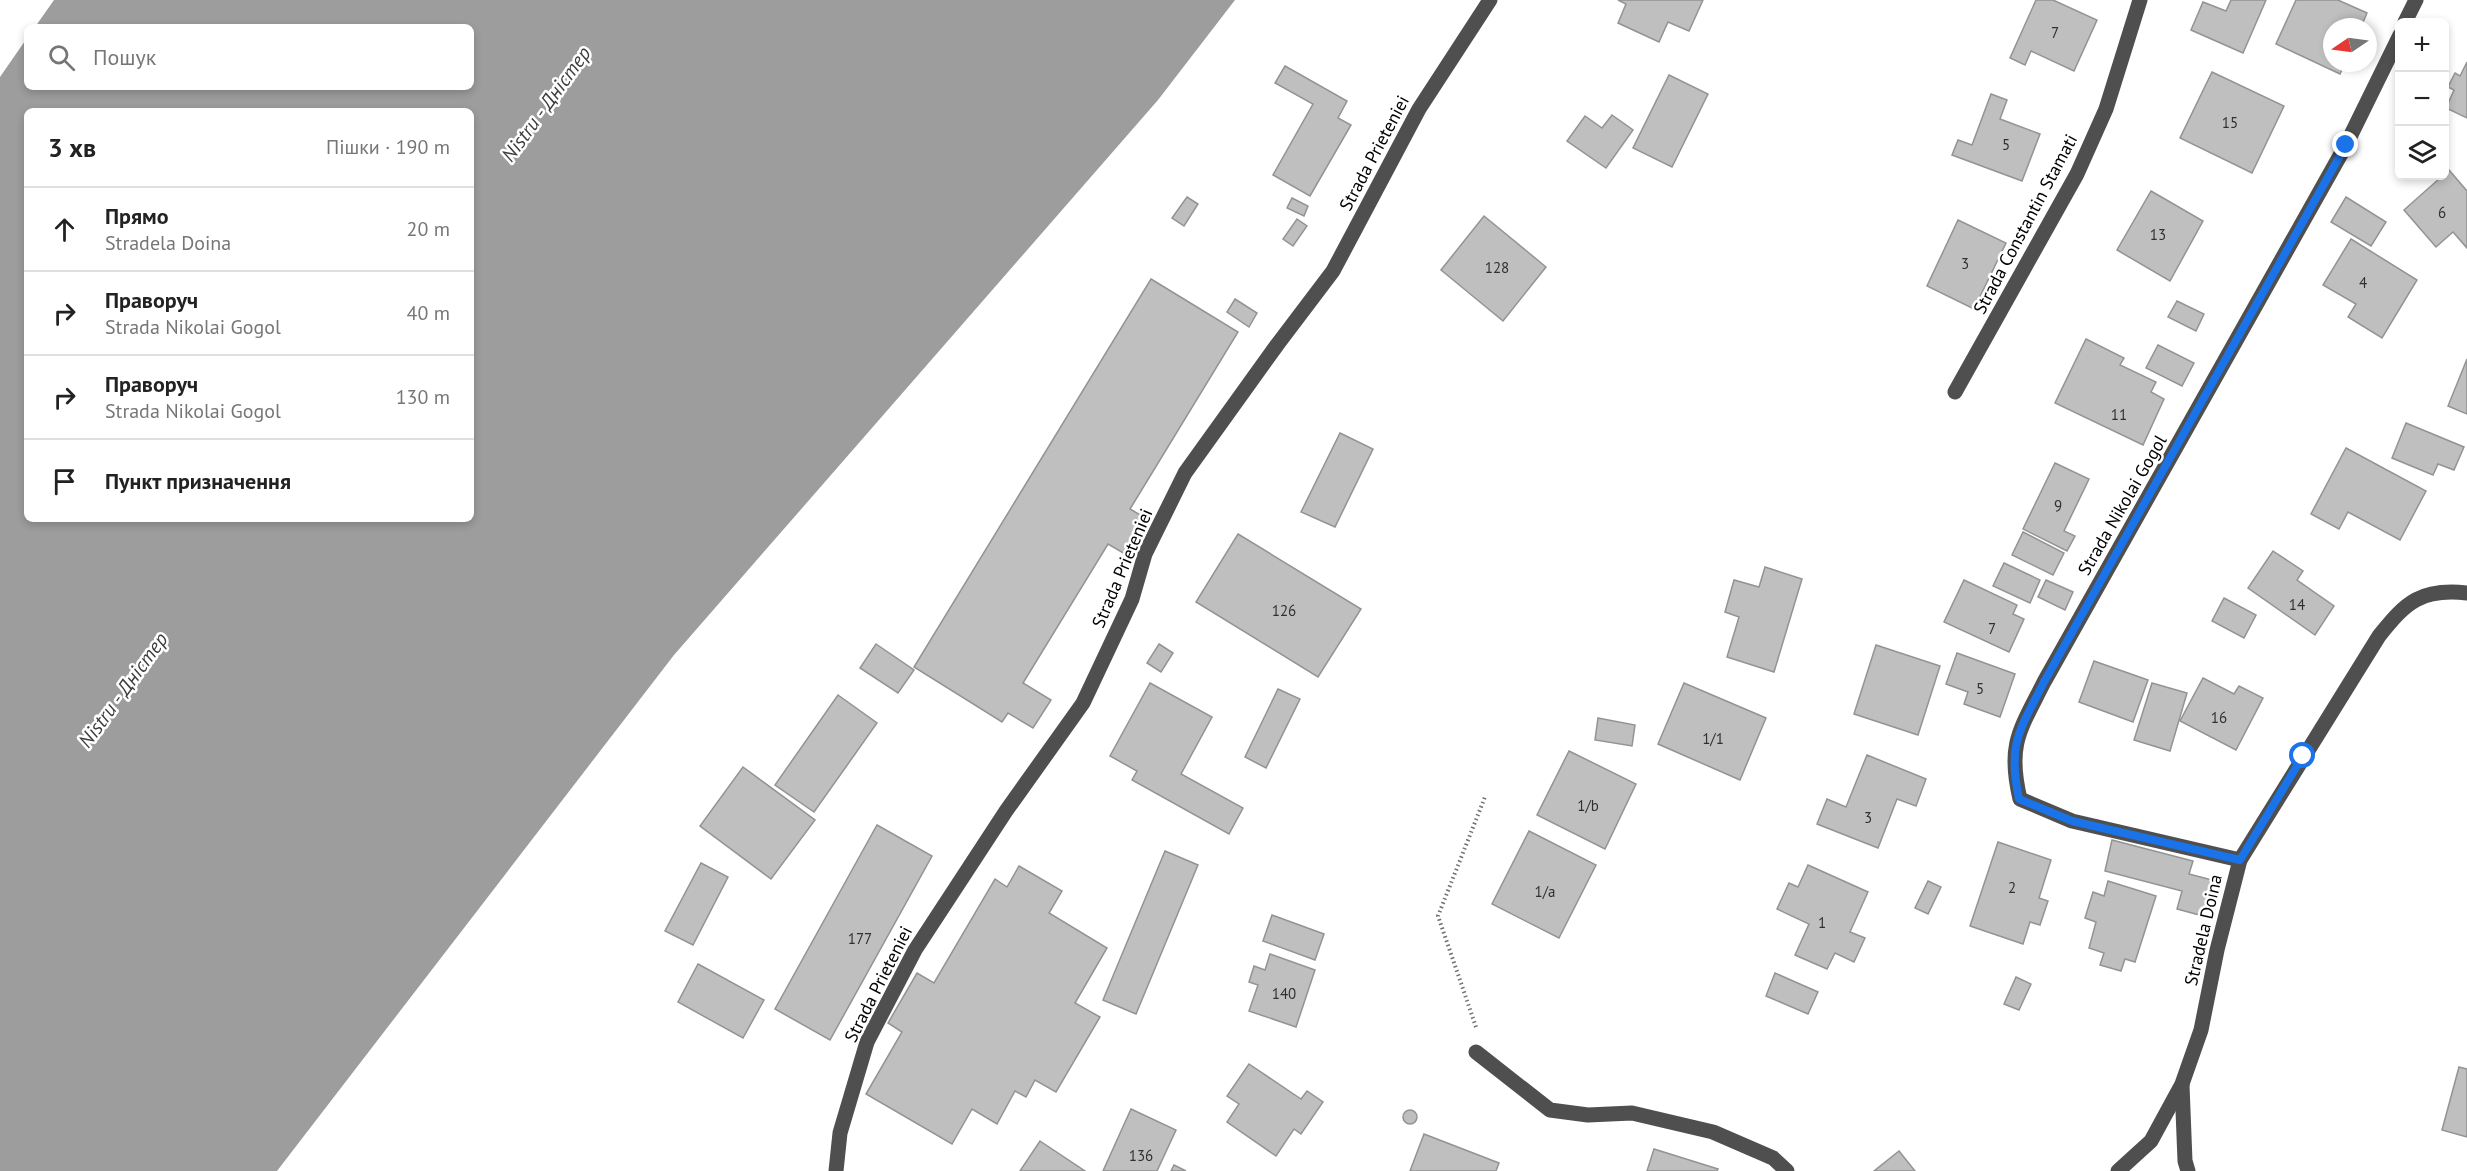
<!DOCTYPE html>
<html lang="uk">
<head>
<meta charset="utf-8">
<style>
  body { margin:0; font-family:"PT Sans",sans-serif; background:#f2f2f2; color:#222 }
  .controls { position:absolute; right:18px; top:18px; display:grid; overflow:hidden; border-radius:9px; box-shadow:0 3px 9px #0003 }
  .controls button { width:54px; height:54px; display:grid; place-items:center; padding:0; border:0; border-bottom:2px solid #e0e0e0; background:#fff; color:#222; font:30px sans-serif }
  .compass { position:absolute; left:2323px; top:18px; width:54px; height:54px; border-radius:50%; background:#fff; box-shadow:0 3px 9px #0003; rotate:257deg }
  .stop { position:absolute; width:18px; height:18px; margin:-14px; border:4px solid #1a73e8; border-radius:50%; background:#fff }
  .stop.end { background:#1a73e8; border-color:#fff; box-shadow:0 2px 6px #0008 }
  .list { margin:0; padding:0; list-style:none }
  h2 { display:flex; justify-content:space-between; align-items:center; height:78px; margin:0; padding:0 24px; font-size:26px }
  h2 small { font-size:20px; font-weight:400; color:#767676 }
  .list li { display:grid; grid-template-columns:39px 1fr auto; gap:18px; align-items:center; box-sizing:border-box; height:84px; padding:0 24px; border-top:2px solid #e0e0e0 }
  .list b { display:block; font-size:22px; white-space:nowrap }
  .list p { margin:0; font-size:20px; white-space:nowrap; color:#767676 }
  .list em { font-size:20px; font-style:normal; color:#767676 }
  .icon { flex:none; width:33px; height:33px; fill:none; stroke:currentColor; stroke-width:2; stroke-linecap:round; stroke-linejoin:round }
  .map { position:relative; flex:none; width:2467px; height:1171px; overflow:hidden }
  .search { position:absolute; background:#fff; box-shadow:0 3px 9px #0003; left:24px; top:24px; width:450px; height:66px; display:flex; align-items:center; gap:15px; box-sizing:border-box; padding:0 21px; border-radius:9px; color:#767676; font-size:22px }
  .panel { position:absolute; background:#fff; box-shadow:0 3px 9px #0003; left:24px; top:108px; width:450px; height:414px; border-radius:9px }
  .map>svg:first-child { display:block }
  .water { fill:#9d9d9d; fill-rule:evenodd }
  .building { fill:#bfbfbf; stroke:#939393; stroke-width:1.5 }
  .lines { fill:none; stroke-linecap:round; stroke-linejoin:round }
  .path { stroke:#717171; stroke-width:4; stroke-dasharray:1.5 3; stroke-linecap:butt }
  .minor { stroke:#4f4f4f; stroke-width:15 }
  .route { stroke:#1a73e8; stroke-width:8 }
  .labels { text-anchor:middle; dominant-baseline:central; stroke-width:5; stroke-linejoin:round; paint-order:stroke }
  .number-label { font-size:15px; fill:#303030 }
  .street-label { font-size:18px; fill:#000; stroke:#fff }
  .water-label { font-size:20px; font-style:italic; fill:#3e3e3e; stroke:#fff }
</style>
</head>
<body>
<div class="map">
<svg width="2467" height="1171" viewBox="0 0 2467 1171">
  <rect width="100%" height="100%" fill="#fff"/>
  <path class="water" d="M54,0H1235L1158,100L674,655L277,1171H0V77L27,38V87H471V27H35ZM27,111H471V519H27Z"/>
  <g class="building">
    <path d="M1618,0H1703L1689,31L1668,22L1659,42L1618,23L1626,4Z"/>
    <path d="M2036,0H2053L2097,20L2074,71L2031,51L2025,65L2010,58Z"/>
    <path d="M2231,0H2266L2243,53L2191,30L2203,2L2226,11Z"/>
    <path d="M2296,0H2338L2367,13L2361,27H2332V63H2345L2340,74L2276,44Z"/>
    <path d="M2467,62V118L2446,108L2454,90L2448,87L2455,73L2460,76Z"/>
    <path d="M1285,66L1347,101L1338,118L1351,125L1310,196L1273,175L1313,104L1275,83Z"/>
    <path d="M2212,72L2284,106L2252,173L2180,138Z"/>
    <path d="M1669,75L1708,94L1672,167L1633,148Z"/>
    <path d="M1991,94L2007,100L2000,119L2040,134L2022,181L1952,155L1958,140L1972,145Z"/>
    <path d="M1612,115L1633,130L1606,168L1567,141L1585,116L1602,128Z"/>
    <path d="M2449,170L2467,191V248L2453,232L2436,247L2404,210Z"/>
    <path d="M2151,191L2203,221L2170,281L2117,250Z"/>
    <path d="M1187,197L1198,204L1184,226L1172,218Z"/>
    <path d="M2346,197L2386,222L2371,246L2331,222Z"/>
    <path d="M1292,198L1308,206L1304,216L1287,208Z"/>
    <path d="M1484,216L1546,267L1503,321L1441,270Z"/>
    <path d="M1297,219L1307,226L1293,246L1283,239Z"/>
    <path d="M1958,220L2006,243L1974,309L1927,286Z"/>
    <path d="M2351,239L2417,280L2382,338L2348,317L2356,304L2323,285Z"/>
    <path d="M1151,279L1238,332L1130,509L1147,519L1125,554L1108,544L1023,683L1051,700L1033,728L1008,713L1002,722L914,667Z"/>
    <path d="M1235,299L1257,313L1249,327L1227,312Z"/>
    <path d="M2177,301L2204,314L2196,331L2168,317Z"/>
    <path d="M2086,339L2124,358L2120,365L2156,382L2151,392L2164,399L2143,445L2055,403Z"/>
    <path d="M2158,345L2194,363L2182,386L2146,368Z"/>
    <path d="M2467,359V414L2448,406Z"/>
    <path d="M2406,423L2464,447L2454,470L2438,464L2433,475L2392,458Z"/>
    <path d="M1340,433L1373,449L1335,527L1301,512Z"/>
    <path d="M2346,448L2426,491L2400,540L2348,512L2339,529L2311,514Z"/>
    <path d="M2055,463L2089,479L2064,531L2075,536L2067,551L2023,529Z"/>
    <path d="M2023,532L2064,553L2053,575L2012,555Z"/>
    <path d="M1238,534L1361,609L1318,677L1196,602Z"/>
    <path d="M2273,551L2303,571L2297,580L2334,606L2315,635L2248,588Z"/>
    <path d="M2004,563L2040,580L2030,603L1993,586Z"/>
    <path d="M1765,567L1802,579L1774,672L1727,657L1739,617L1725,612L1734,580L1759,587Z"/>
    <path d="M1964,580L2017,605L2013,614L2024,619L2009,652L1944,622Z"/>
    <path d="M2046,580L2073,592L2065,610L2038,597Z"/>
    <path d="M2224,598L2256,615L2244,638L2212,621Z"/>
    <path d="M876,644L914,670L898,693L860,668Z"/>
    <path d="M1159,644L1173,653L1161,672L1147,663Z"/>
    <path d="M1876,645L1940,666L1918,735L1854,714Z"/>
    <path d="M1957,653L2015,674L2000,717L1964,704L1968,692L1946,684Z"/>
    <path d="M2094,661L2148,680L2133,722L2079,702Z"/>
    <path d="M2203,678L2234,694L2239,686L2263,698L2236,750L2180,721Z"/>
    <path d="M1150,683L1212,717L1181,774L1243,808L1229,834L1132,780L1137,771L1110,756Z"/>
    <path d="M1684,683L1766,718L1740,780L1658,744Z"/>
    <path d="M2152,683L2187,693L2170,751L2134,740Z"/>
    <path d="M1278,689L1300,699L1266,768L1245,757Z"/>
    <path d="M838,695L877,723L814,812L775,785Z"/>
    <path d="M1598,718L1635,725L1632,746L1595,740Z"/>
    <path d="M1569,751L1636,784L1605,849L1537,815Z"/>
    <path d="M1867,755L1926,779L1916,806L1897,799L1878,848L1817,824L1827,799L1846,807Z"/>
    <path d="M743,767L815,820L771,879L700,826Z"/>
    <path d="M877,825L932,856L830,1040L775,1009Z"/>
    <path d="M1529,831L1596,865L1559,938L1492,904Z"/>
    <path d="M2112,840L2193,861L2189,874L2212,880L2203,916L2177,909L2182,891L2105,871Z"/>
    <path d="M1998,842L2051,860L2039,898L2048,901L2040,925L2030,922L2023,944L1970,926Z"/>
    <path d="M1165,851L1198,865L1136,1014L1103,1000Z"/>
    <path d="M701,863L728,877L693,945L665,931Z"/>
    <path d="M1808,865L1868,892L1850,932L1865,938L1854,962L1835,953L1827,969L1795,955L1809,924L1777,909L1789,883L1798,887Z"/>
    <path d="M1019,866L1062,891L1049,913L1107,948L1075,1003L1100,1017L1056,1092L1035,1080L1026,1097L1015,1091L997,1124L972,1109L952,1144L866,1094L902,1032L888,1023L917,973L934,983L995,879L1007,887Z"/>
    <path d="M1928,881L1941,887L1928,914L1915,908Z"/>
    <path d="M2108,881L2156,896L2135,962L2125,959L2121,971L2100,965L2104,953L2089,948L2096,922L2085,918L2093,892L2104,896Z"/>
    <path d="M1272,915L1324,934L1315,960L1263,941Z"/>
    <path d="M1270,954L1315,970L1296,1027L1249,1011L1258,985L1249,982L1254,966L1265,970Z"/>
    <path d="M698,964L764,1000L743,1038L678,1002Z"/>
    <path d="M1775,973L1818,992L1808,1014L1766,996Z"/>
    <path d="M2016,977L2031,984L2019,1010L2004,1004Z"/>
    <path d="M1249,1064L1301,1099L1307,1091L1323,1102L1301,1134L1294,1129L1276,1156L1227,1122L1239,1104L1227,1096Z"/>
    <path d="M2459,1067L2467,1069V1137L2442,1130Z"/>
    <path d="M1131,1109L1176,1130L1157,1171H1103Z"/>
    <circle cx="1410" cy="1117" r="7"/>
    <path d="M1424,1134L1499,1163L1496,1171H1410Z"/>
    <path d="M1040,1141L1085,1171H1020Z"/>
    <path d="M1654,1149L1718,1169L1717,1171H1647Z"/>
    <path d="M1899,1151L1915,1171H1874Z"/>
    <path d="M1174,1165L1186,1171H1171Z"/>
  </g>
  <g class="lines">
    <path class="path" d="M1476,1027L1438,916L1485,797"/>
    <g class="minor">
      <path d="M2405,22L2416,0"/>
      <path d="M1955,392L2077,174L2106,109L2140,0"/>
      <path d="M2240,860L2072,821L2020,799C2007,744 2020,730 2044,682L2346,145L2400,35"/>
      <path d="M1476,1052L1550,1110L1588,1115L1632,1113L1713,1132L1773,1158L1787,1171"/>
      <path d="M2182,1085L2185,1161L2188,1171"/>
      <path d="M836,1171L840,1133L867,1042L915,950L1006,811L1083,703L1132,599L1145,554L1185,473L1277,345L1333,271L1419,109L1490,0"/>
      <path d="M2118,1171L2151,1141L2182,1084L2201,1030L2217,950L2240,860L2379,636C2406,602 2421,588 2467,593"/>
    </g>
  </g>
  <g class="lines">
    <path class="route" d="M2303,756L2240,860L2072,821L2019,799C2007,743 2020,730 2044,682L2346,145"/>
  </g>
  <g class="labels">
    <g class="number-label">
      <text x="2055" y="32">7</text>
      <text x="2230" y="122">15</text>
      <text x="2006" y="144">5</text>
      <text x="2442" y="212">6</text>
      <text x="2158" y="234">13</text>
      <text x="1965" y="263">3</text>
      <text x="1497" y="267">128</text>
      <text x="2363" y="282">4</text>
      <text x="2119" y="414">11</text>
      <text x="2058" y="505">9</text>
      <text x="2297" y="604">14</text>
      <text x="1284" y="610">126</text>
      <text x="1992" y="628">7</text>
      <text x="1980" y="688">5</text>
      <text x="2219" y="717">16</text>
      <text x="1713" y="738">1/1</text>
      <text x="1588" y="805">1/b</text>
      <text x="1868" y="817">3</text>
      <text x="2012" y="887">2</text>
      <text x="1545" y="891">1/a</text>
      <text x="1822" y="922">1</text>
      <text x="860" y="938">177</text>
      <text x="1284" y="993">140</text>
      <text x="1141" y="1155">136</text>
    </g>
    <g class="street-label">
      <text transform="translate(1374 153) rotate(-62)">Strada Prieteniei</text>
      <text transform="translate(2025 224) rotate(-62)">Strada Constantin Stamati</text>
      <text transform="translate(2122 505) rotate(-60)">Strada Nikolai Gogol</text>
      <text transform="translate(1122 568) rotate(-67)">Strada Prieteniei</text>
      <text transform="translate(2203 930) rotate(-77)">Stradela Doina</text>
      <text transform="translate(878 984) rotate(-63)">Strada Prieteniei</text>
    </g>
    <g class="water-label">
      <text transform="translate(546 104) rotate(-54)">Nistru - Дністер</text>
      <text transform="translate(123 690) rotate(-54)">Nistru - Дністер</text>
    </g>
  </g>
</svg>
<div class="controls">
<button>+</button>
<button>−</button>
<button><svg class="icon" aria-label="layers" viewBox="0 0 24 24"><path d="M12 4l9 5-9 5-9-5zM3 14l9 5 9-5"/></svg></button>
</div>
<svg class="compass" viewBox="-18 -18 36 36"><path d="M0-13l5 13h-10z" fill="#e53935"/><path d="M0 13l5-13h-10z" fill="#767676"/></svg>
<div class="stop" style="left:2303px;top:756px"></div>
<div class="stop end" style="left:2346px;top:145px"></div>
<div class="search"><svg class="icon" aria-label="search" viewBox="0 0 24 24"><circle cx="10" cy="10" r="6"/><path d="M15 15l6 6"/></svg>Пошук</div>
<section class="panel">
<h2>3 хв<small>Пішки · 190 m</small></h2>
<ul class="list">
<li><svg class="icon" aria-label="ahead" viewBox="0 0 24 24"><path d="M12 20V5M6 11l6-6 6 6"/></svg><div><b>Прямо</b><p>Stradela Doina</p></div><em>20 m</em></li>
<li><svg class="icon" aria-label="right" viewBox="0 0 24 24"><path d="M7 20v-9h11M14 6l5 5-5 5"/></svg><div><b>Праворуч</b><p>Strada Nikolai Gogol</p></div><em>40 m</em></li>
<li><svg class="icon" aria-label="right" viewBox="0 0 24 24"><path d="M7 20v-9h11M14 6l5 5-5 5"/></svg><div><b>Праворуч</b><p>Strada Nikolai Gogol</p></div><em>130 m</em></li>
<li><svg class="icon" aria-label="arrive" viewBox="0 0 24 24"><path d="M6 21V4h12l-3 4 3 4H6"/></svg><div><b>Пункт призначення</b></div></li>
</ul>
</section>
</div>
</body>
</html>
